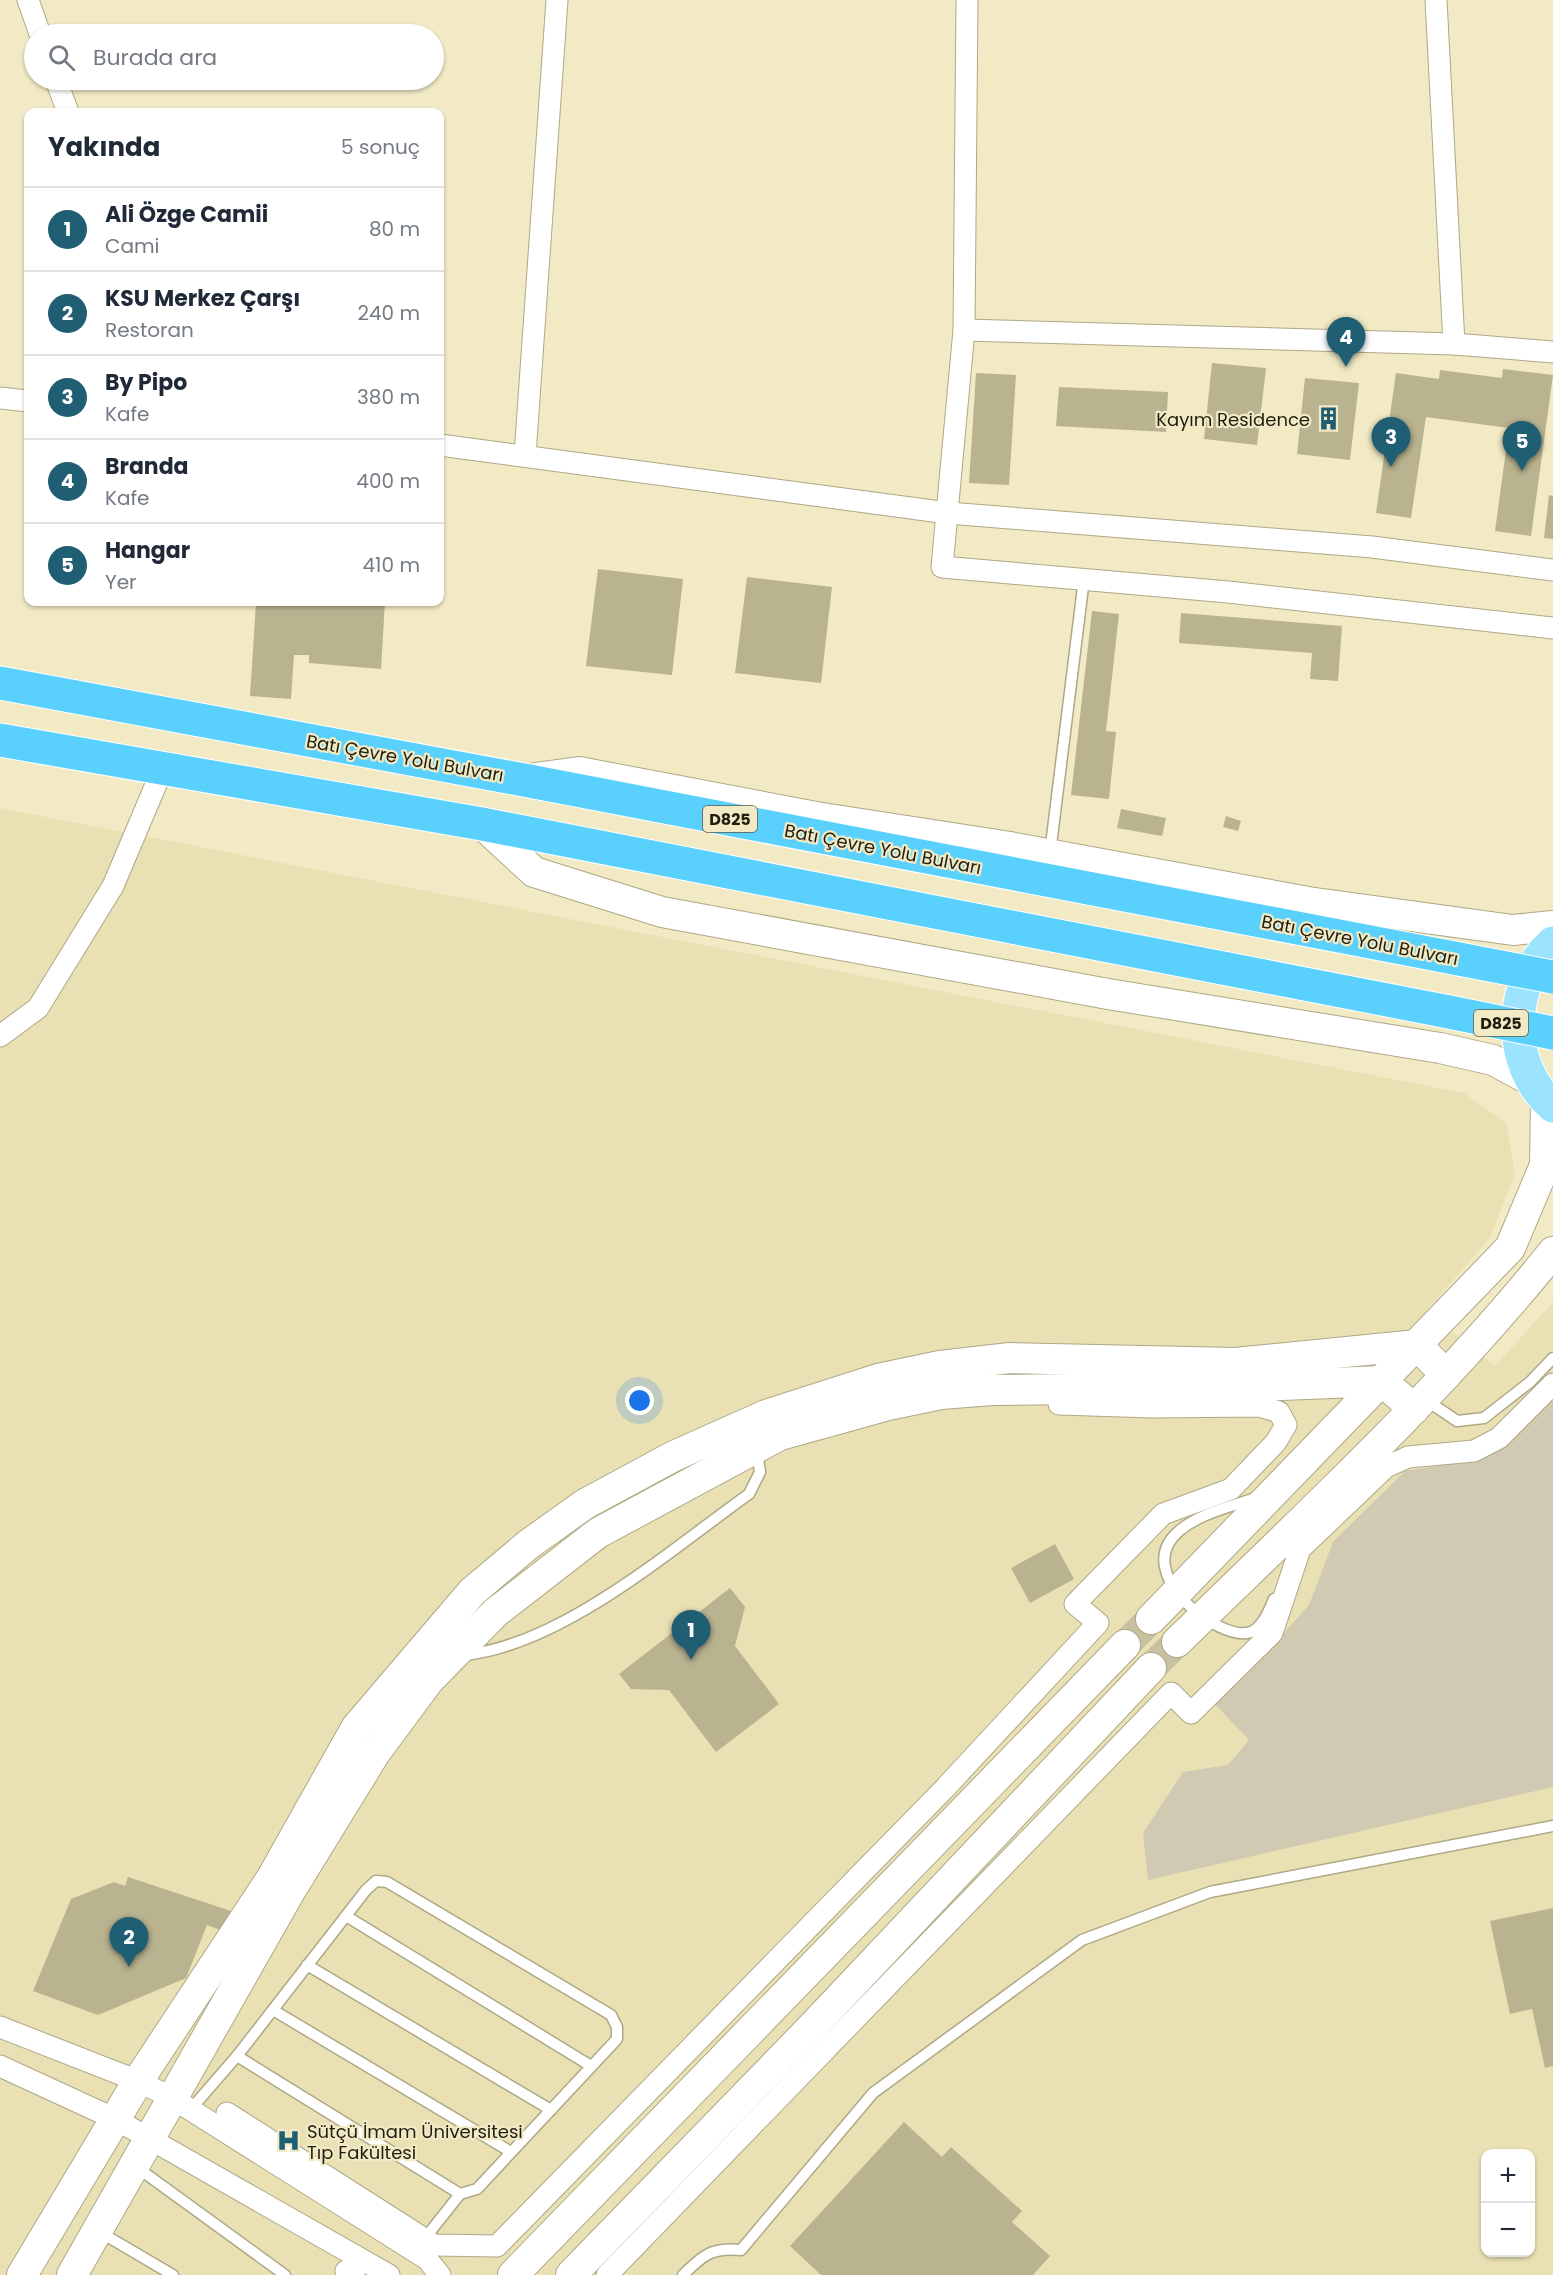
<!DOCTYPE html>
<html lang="tr">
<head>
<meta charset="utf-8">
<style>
  body { margin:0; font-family:Poppins,sans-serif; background:#f6f6f7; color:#1f2937 }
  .controls { position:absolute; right:18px; bottom:18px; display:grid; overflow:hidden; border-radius:12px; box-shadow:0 2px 4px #0004 }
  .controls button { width:54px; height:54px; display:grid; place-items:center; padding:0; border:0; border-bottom:2px solid #e0e1e3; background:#fff; color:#1f2937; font:30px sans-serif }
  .you { position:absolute; left:640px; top:1401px; width:21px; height:21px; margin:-15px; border:4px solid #fff; border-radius:50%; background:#1a73e8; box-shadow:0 0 0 9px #1a73e833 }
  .badge { display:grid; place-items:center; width:39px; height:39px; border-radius:50%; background:#205e74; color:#fff; font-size:20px; font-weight:700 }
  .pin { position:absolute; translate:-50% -50px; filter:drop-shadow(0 2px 3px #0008) }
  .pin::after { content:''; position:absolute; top:32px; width:21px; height:18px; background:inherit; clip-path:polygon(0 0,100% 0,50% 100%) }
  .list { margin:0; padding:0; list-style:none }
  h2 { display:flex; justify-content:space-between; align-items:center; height:78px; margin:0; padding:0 24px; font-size:26px }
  h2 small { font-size:20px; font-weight:400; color:#747a83 }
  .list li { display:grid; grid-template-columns:39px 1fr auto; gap:18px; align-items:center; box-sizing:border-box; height:84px; padding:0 24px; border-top:2px solid #e0e1e3 }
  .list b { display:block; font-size:22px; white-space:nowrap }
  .list p { margin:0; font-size:20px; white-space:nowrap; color:#747a83 }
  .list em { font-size:20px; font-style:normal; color:#747a83 }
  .icon { flex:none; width:33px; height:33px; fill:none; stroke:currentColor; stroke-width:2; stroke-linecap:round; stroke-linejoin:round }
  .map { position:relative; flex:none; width:1553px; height:2275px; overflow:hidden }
  .search { position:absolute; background:#fff; box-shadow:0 2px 4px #0004; left:24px; top:24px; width:420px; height:66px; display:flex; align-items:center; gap:15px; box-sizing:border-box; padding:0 21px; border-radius:33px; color:#747a83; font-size:22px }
  .panel { position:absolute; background:#fff; box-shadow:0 2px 4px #0004; left:24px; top:108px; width:420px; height:498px; border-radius:12px }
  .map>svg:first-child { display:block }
  .built { fill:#e9e1b4; fill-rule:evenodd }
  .green { fill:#cfcab1 }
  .building { fill:#bab390 }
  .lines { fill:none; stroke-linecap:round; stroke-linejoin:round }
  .secondary-tunnel { stroke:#c7c1a1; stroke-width:30; stroke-dasharray:30 15; stroke-linecap:butt }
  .lane-casing { stroke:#afa885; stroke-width:13 }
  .street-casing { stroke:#afa885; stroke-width:23 }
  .secondary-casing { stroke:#afa885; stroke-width:32 }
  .primary-casing { stroke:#fff; stroke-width:35 }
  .highway-casing { stroke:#fff; stroke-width:35 }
  .lane { stroke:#fff; stroke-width:10 }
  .street { stroke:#fff; stroke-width:21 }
  .secondary { stroke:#fff; stroke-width:30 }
  .primary { stroke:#9ce3fe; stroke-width:33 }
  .highway { stroke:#5ad1fd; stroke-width:33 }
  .highway-bridge-casing { stroke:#fff; stroke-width:35; stroke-linecap:butt }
  .highway-bridge { stroke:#5ad1fd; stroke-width:33 }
  .labels { text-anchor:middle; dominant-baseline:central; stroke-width:4.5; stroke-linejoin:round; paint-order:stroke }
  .shield { fill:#f1eac5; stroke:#5f5b47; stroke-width:1.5 }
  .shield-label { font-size:16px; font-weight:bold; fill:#211e11 }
  .poi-label { font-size:18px; fill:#211e11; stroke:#f1eac5; text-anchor:end }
  .street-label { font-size:18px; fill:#211e11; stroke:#f1eac5 }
</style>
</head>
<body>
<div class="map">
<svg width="1553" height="2275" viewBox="0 0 1553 2275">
  <rect width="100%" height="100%" fill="#f1eac5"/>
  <path class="built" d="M0,808L1464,1093L1506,1123L1515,1174L1490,1238L1427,1310L1495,1366L1553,1302V2275H0ZM1486,2154H1530V2252H1486Z"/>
  <path class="green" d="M1553,1394V1787L1148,1880L1143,1833L1183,1772L1228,1765L1249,1740L1210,1699L1268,1651L1309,1605L1333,1542L1405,1471L1437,1466L1494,1451Z"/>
  <g class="building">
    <path d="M1212,363L1266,368L1257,445L1204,439Z"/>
    <path d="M1503,369L1553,375L1531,536L1495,531L1509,428L1426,417L1411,518L1376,513L1396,373L1439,379L1440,370L1502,378Z"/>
    <path d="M976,373L1016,375L1009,485L969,483Z"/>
    <path d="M1305,378L1359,383L1350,460L1297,454Z"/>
    <path d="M1059,387L1168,392L1166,432L1056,426Z"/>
    <path d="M1549,495L1553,496V539L1544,538Z"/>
    <path d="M598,569L683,579L672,675L586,666Z"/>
    <path d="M747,577L832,587L821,683L735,673Z"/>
    <path d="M256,602H385L381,669L309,663V655H294L291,699L250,696Z"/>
    <path d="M1092,611L1119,614L1106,731L1116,732L1109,799L1071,795Z"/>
    <path d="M1181,613L1342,626L1338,681L1310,679L1312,653L1179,643Z"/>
    <path d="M1121,809L1166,818L1162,836L1117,828Z"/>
    <path d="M1226,816L1241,821L1238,831L1223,827Z"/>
    <path d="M1055,1544L1074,1579L1030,1603L1011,1568Z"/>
    <path d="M730,1588L745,1607L735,1646L779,1704L716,1752L669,1690L631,1689L619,1674Z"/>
    <path d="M128,1877L231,1911L223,1931L207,1925L186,1978L98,2015L33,1991L71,1899L114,1882L125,1886Z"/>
    <path d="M1553,1908V2066L1545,2068L1532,2009L1510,2014L1490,1921Z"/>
    <path d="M904,2122L942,2157L951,2147L1022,2211L1012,2222L1050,2256L1033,2275H821L790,2246Z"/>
  </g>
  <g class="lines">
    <g class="secondary-tunnel">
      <path d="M1125,1645L1151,1619"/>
      <path d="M1151,1668L1177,1642"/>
    </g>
    <defs>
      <g id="lane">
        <path d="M1050,853L1084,579"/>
        <path d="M1426,1400L1457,1421L1484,1418L1530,1382L1553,1358"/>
        <path d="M1255,1498C1231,1507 1200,1513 1179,1531C1129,1573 1220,1643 1251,1632C1263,1627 1269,1610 1274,1599"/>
        <path d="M464,1655C562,1645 669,1551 749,1494L760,1472L757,1451"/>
        <path d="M346,1916L591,2066"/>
        <path d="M307,1965L551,2110"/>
        <path d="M273,2010L511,2152"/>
        <path d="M237,2056L366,1890L376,1881L387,1882L611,2015L617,2027V2039L477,2189L460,2194"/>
        <path d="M191,2109L237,2056L460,2194L422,2242"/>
        <path d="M135,2166L285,2275"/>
        <path d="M98,2231L173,2275"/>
        <path d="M683,2275C703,2255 712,2247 741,2250L873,2093L1082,1940L1210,1892L1553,1826"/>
      </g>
      <g id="street">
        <path d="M28,0L40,34"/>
        <path d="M967,0L964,330L942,567L1228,592L1553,628"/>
        <path d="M1436,0L1454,344"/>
        <path d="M56,80L68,112"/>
        <path d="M964,330L1454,344L1553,352"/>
        <path d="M0,398L28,401"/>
        <path d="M440,445L948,513L1372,547L1553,570"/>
        <path d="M525,455L557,0"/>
        <path d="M0,1036L38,1008L113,886L163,768"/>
        <path d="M0,2027L138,2081L172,2098L427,2259L440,2275"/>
        <path d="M0,2066L115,2119L389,2275"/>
        <path d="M227,2113L434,2245L497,2246L946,1787L1098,1623L1075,1604L1163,1514L1231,1489L1276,1442L1286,1425L1279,1412L1259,1406L1153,1407L1059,1404"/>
        <path d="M346,2271L354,2275"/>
        <path d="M607,2275L1171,1693L1191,1713L1272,1633L1300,1549L1386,1467L1408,1457L1474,1451L1499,1438L1553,1384"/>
      </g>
      <g id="secondary">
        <path d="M535,778L579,772L816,817L1004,846L1308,902L1513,930L1553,926"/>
        <path d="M482,824L534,872L662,912L1108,994L1440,1048L1493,1060L1532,1081"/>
        <path d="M1151,1619L1510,1248L1545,1165L1546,1100"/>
        <path d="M1177,1642C1306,1516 1440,1393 1553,1252"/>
        <path d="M22,2275L138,2081L271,1879L356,1728L472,1592L529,1544L585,1504L674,1456L766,1415L878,1379L940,1366L1010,1358L1235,1363L1417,1345L1446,1375"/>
        <path d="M72,2275L289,1893L375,1753L429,1680L496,1612L598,1533L780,1435L888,1405L941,1394L992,1390L1236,1387L1382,1381L1414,1409"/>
        <path d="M513,2275L1125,1645"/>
        <path d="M571,2275L814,2025L1151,1668"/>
      </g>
      <path id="primary" d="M1553,943C1507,983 1506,1066 1553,1106"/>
      <g id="highway">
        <path d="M0,683L524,780L1459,959"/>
        <path d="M0,740L482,824L1449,1012"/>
      </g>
    </defs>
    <use href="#lane" class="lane-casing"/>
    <use href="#street" class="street-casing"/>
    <use href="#secondary" class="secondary-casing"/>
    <use href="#primary" class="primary-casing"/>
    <use href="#highway" class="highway-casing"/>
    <use href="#lane" class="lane"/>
    <use href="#street" class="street"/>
    <use href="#secondary" class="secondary"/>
    <use href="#primary" class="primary"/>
    <use href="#highway" class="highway"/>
    <defs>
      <g id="highway-bridge">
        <path d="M1459,959L1553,977"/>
        <path d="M1449,1012L1553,1033"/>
      </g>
    </defs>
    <use href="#highway-bridge" class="highway-bridge-casing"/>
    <use href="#highway-bridge" class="highway-bridge"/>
  </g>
  <defs>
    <symbol id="building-bare" viewBox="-9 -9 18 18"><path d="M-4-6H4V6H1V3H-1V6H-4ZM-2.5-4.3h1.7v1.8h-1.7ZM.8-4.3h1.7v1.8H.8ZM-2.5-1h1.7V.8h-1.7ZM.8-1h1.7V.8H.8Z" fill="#205e74" stroke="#f1eac5" stroke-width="2.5" paint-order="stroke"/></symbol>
    <symbol id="hospital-bare" viewBox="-9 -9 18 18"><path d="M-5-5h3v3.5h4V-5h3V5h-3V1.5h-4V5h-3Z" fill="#205e74" stroke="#f1eac5" stroke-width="2.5" paint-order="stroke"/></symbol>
  </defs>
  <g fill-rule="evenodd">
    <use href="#building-bare" x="1312" y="402" width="33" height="33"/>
    <use href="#hospital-bare" x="272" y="2124" width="33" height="33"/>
  </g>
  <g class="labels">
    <g class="shield">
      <rect x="703" y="806" width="54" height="26" rx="4.5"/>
      <rect x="1474" y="1010" width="54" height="26" rx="4.5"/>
    </g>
    <g class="shield-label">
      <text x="730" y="819">D825</text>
      <text x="1501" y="1023">D825</text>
    </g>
    <g class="poi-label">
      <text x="1310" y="419">Kayım Residence</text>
      <text x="307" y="2131" text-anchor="start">Sütçü İmam Üniversitesi<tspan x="307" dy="21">Tıp Fakültesi</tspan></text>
    </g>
    <g class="street-label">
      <text transform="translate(405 758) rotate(10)">Batı Çevre Yolu Bulvarı</text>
      <text transform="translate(883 849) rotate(11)">Batı Çevre Yolu Bulvarı</text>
      <text transform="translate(1360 940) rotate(11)">Batı Çevre Yolu Bulvarı</text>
    </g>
  </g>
</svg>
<div class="controls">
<button>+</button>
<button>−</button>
</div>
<div class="you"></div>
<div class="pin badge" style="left:691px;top:1660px">1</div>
<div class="pin badge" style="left:129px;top:1967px">2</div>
<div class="pin badge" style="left:1391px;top:467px">3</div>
<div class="pin badge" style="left:1346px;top:367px">4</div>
<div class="pin badge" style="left:1522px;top:471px">5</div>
<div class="search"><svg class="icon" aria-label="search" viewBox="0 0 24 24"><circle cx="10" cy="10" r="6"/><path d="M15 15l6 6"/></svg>Burada ara</div>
<section class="panel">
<h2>Yakında<small>5 sonuç</small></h2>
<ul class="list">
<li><span class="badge">1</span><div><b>Ali Özge Camii</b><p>Cami</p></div><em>80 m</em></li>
<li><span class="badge">2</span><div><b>KSU Merkez Çarşı</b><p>Restoran</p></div><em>240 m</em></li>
<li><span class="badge">3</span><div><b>By Pipo</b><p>Kafe</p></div><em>380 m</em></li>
<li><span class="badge">4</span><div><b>Branda</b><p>Kafe</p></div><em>400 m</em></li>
<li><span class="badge">5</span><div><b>Hangar</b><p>Yer</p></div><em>410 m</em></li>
</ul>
</section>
</div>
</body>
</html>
